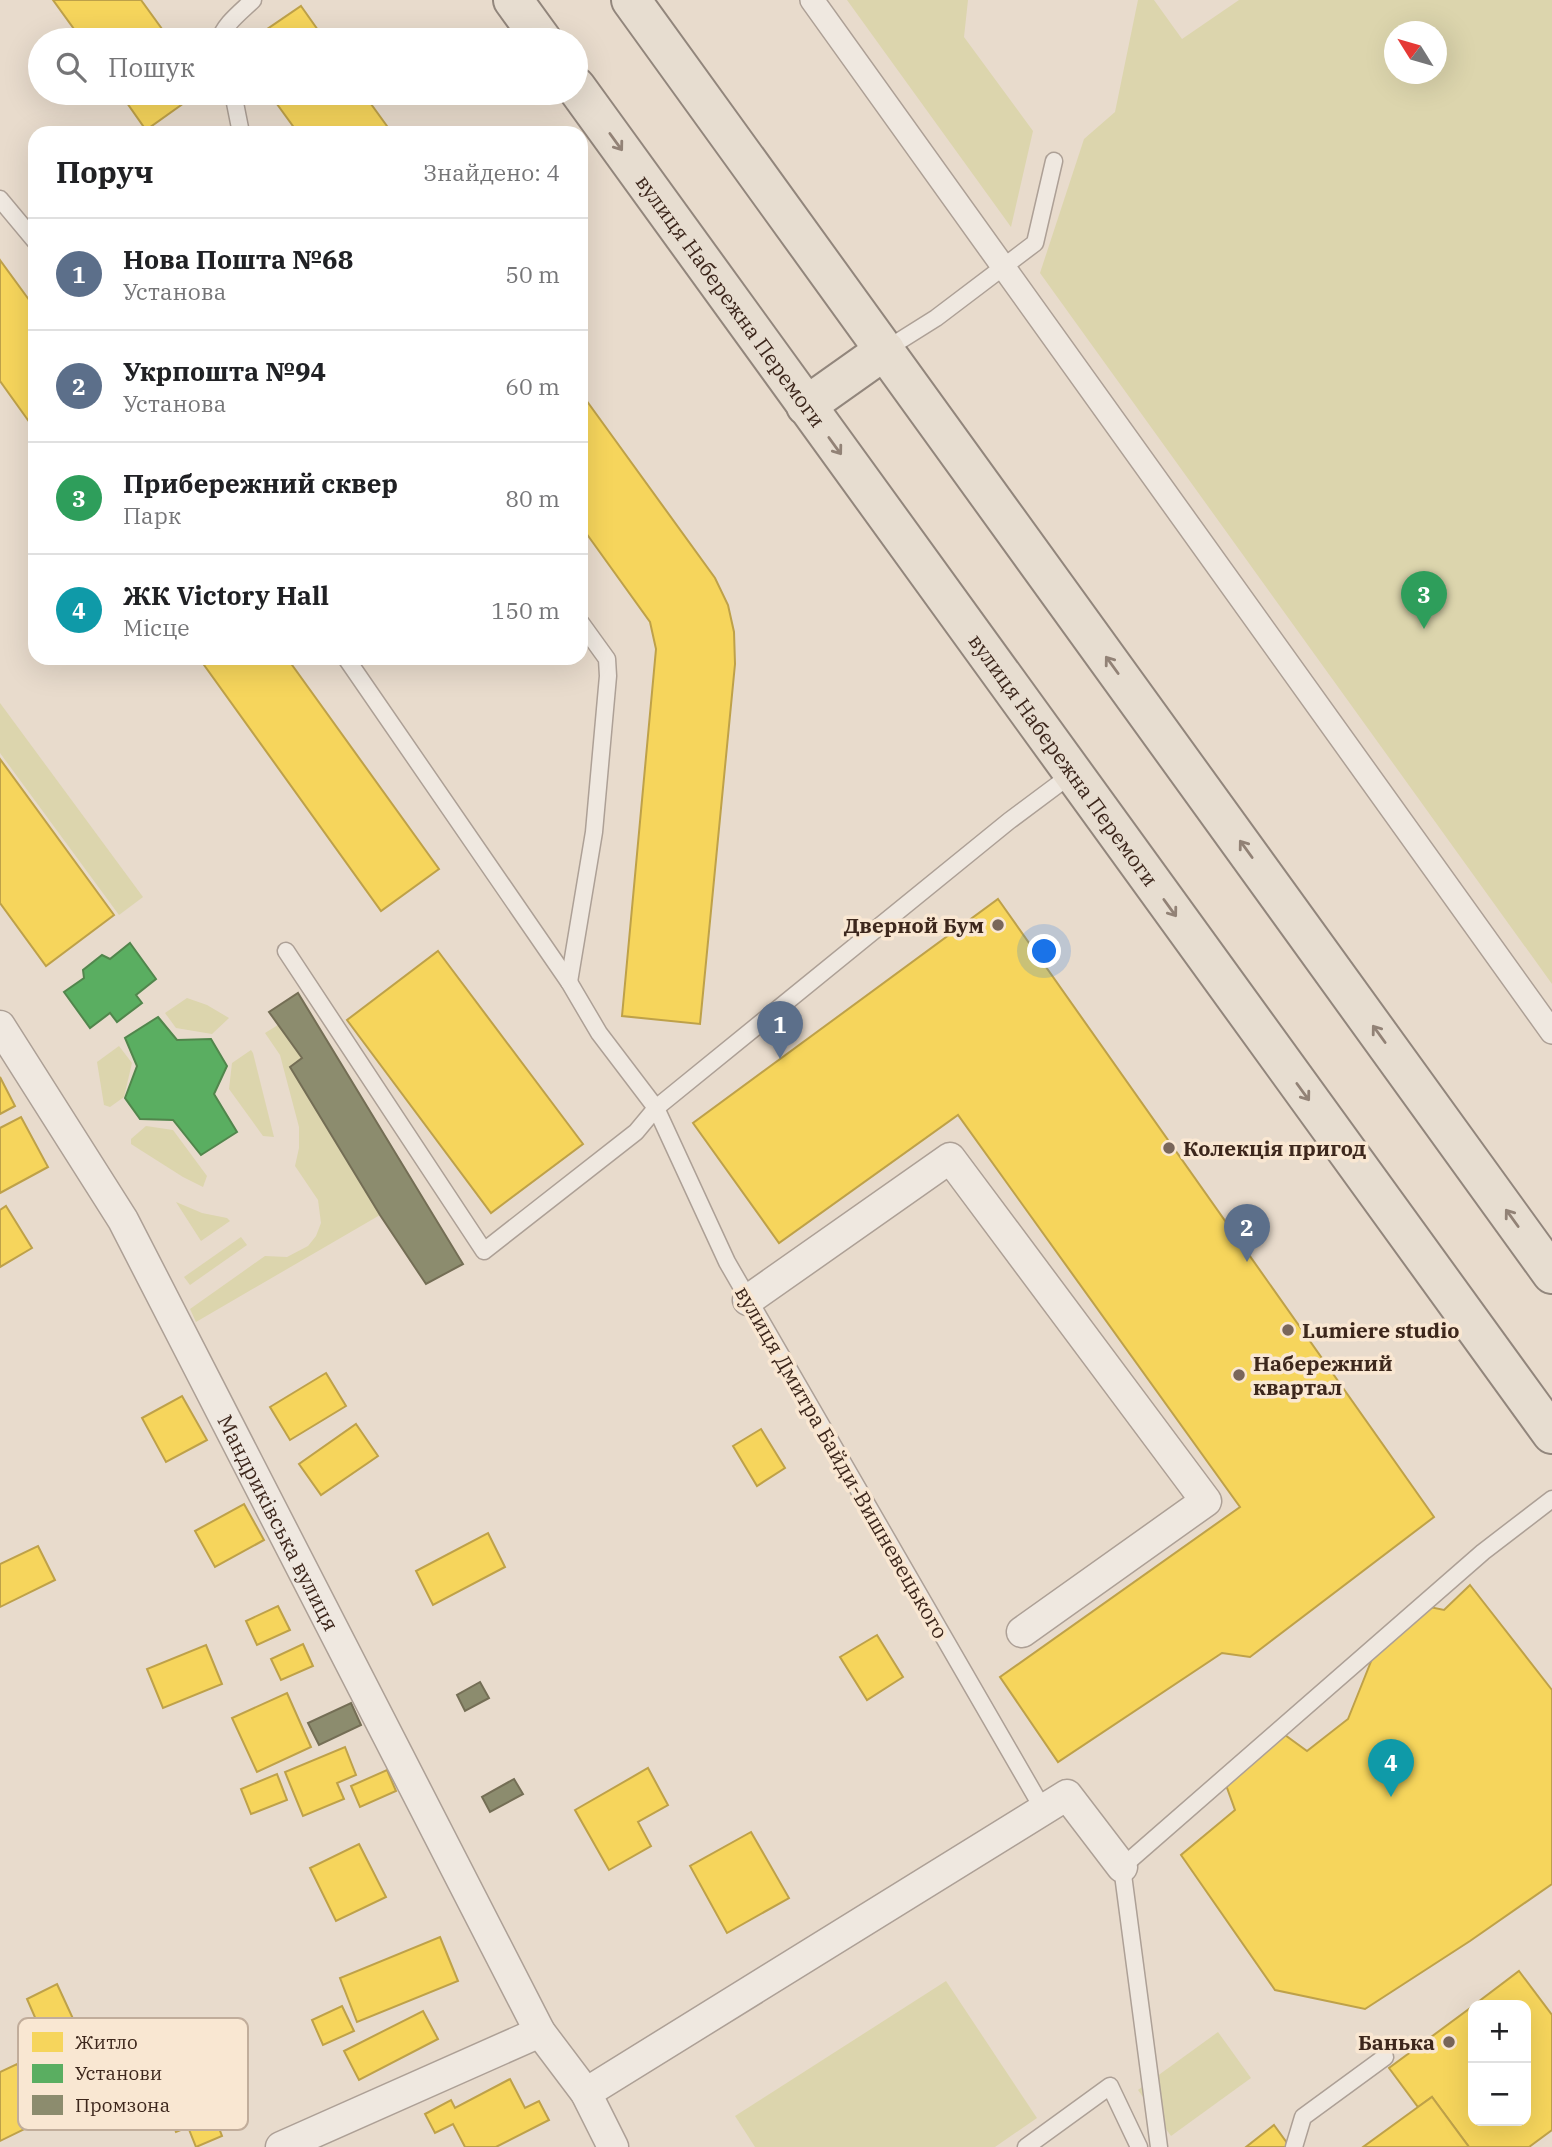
<!DOCTYPE html>
<html lang="uk">
<head>
<meta charset="utf-8">
<style>
  body { margin:0; font-family:"IBM Plex Serif",serif; background:#f6f6f6; color:#202124 }
  .controls { position:absolute; right:21px; bottom:21px; display:grid; overflow:hidden; border-radius:14px; box-shadow:0 7px 28px #0002 }
  .controls button { width:63px; height:63px; display:grid; place-items:center; padding:0; border:0; border-bottom:2px solid #e0e0e0; background:#fff; color:#202124; font:35px sans-serif }
  .compass { position:absolute; left:1384px; top:21px; width:63px; height:63px; border-radius:50%; background:#fff; box-shadow:0 7px 28px #0002; rotate:307deg }
  .you { position:absolute; left:1045px; top:952px; width:24px; height:24px; margin:-18px; border:5px solid #fff; border-radius:50%; background:#1a73e8; box-shadow:0 0 0 10px #1a73e833 }
  .badge { display:grid; place-items:center; width:46px; height:46px; border-radius:50%; background:#79665a; color:#fff; font-size:23px; font-weight:700 }
  .pin { position:absolute; translate:-50% -58px; filter:drop-shadow(0 2px 4px #0008) }
  .pin::after { content:''; position:absolute; top:37px; width:24px; height:21px; background:inherit; clip-path:polygon(0 0,100% 0,50% 100%) }
  .list { margin:0; padding:0; list-style:none }
  h2 { display:flex; justify-content:space-between; align-items:center; height:91px; margin:0; padding:0 28px; font-size:30px }
  h2 small { font-size:23px; font-weight:400; color:#757577 }
  .list li { display:grid; grid-template-columns:46px 1fr auto; gap:21px; align-items:center; box-sizing:border-box; height:112px; padding:0 28px; border-top:2px solid #e0e0e0 }
  .list b { display:block; font-size:26px; white-space:nowrap }
  .list p { margin:0; font-size:23px; white-space:nowrap; color:#757577 }
  .list em { font-size:23px; font-style:normal; color:#757577 }
  .icon { flex:none; width:38px; height:38px; fill:none; stroke:currentColor; stroke-width:2; stroke-linecap:round; stroke-linejoin:round }
  .map { position:relative; flex:none; width:1552px; height:2147px; overflow:hidden }
  .search { position:absolute; background:#fff; box-shadow:0 7px 28px #0002; left:28px; top:28px; width:560px; height:77px; display:flex; align-items:center; gap:18px; box-sizing:border-box; padding:0 24px; border-radius:38px; color:#757577; font-size:26px }
  .panel { position:absolute; background:#fff; box-shadow:0 7px 28px #0002; left:28px; top:126px; width:560px; height:539px; border-radius:21px }
  .map>svg:first-child { display:block }
  .green { fill:#dcd5ad; fill-rule:evenodd }
  .homes { fill:#f6d55c; stroke:#bea149; stroke-width:2 }
  .public { fill:#5aae61; stroke:#51864c; stroke-width:2 }
  .industry { fill:#8c8c6e; stroke:#746e55; stroke-width:2 }
  .lines { fill:none; stroke-linecap:round; stroke-linejoin:round }
  .service-casing { stroke:#ada096; stroke-width:19 }
  .pedestrian-casing { stroke:#ada096; stroke-width:26 }
  .minor-casing { stroke:#ada096; stroke-width:33 }
  .primary-casing { stroke:#92867c; stroke-width:42 }
  .service { stroke:#efe8e0; stroke-width:16 }
  .pedestrian { stroke:#efe8e0; stroke-width:23 }
  .minor { stroke:#efe8e0; stroke-width:30 }
  .primary { stroke:#e7ddd0; stroke-width:38 }
  .oneway { stroke:#928276 }
  .poi-dot { fill:#79665a; stroke:#f9e7d2; stroke-width:2.5 }
  .labels { text-anchor:middle; dominant-baseline:central; stroke-width:7; stroke-linejoin:round; paint-order:stroke }
  .street-label { font-size:21px; fill:#3d271c; stroke:#f9e7d2 }
  .poi-label { font-size:21px; font-weight:bold; fill:#3d271c; stroke:#f9e7d2; text-anchor:start }
  .key { fill:#f9e7d2; stroke:#c1ad9b; stroke-width:2 }
  .key-label { font-size:19px; fill:#3d271c }
</style>
</head>
<body>
<div class="map">
<svg width="1552" height="2147" viewBox="0 0 1552 2147">
  <rect width="100%" height="100%" fill="#e8dbcc"/>
  <g class="green">
    <path d="M847,0H968L964,37L1033,131L1011,227Z"/>
    <path d="M1138,0H1154L1182,39L1239,0H1552V984L1040,273L1084,139L1115,112ZM1394,32H1436V74H1394Z"/>
    <path d="M0,703L143,897L119,915L0,753Z"/>
    <path d="M187,998L207,1005L229,1018L212,1034L176,1028L165,1013Z"/>
    <path d="M278,1025L302,1058L290,1068L380,1215L196,1322L190,1309L265,1256L287,1257L308,1246L316,1236L321,1223L318,1200L295,1166L299,1148V1127L280,1055L265,1033Z"/>
    <path d="M119,1046L132,1063L124,1097L110,1107L104,1105L97,1062Z"/>
    <path d="M251,1050L253,1053L274,1137L263,1136L229,1089L232,1063Z"/>
    <path d="M146,1126L173,1130L207,1176L203,1187L183,1177L131,1144V1139Z"/>
    <path d="M176,1202L202,1213L227,1218L230,1221L201,1241Z"/>
    <path d="M241,1237L247,1245L190,1285L184,1277Z"/>
    <path d="M946,1981L1037,2118L995,2147H755L735,2116Z"/>
    <path d="M1218,2032L1251,2078L1171,2136L1138,2090Z"/>
  </g>
  <g class="homes">
    <path d="M53,0H141L170,40H82Z"/>
    <path d="M301,6L325,40H251Z"/>
    <path d="M120,93H198L146,130Z"/>
    <path d="M269,93H363L392,133H298Z"/>
    <path d="M0,260L35,308V430L0,381Z"/>
    <path d="M581,393L715,578L728,605L734,632L735,664L700,1024L622,1016L656,649L650,622L581,526Z"/>
    <path d="M199,658H287L439,869L381,911Z"/>
    <path d="M0,759L114,915L46,966L0,903Z"/>
    <path d="M998,899L1434,1517L1250,1657L1222,1653L1058,1762L1000,1677L1240,1507L958,1115L779,1243L693,1123Z"/>
    <path d="M438,951L583,1144L491,1213L347,1020Z"/>
    <path d="M0,1077L15,1106L0,1114Z"/>
    <path d="M21,1117L48,1167L0,1193V1128Z"/>
    <path d="M6,1206L32,1248L0,1267V1210Z"/>
    <path d="M326,1373L346,1406L290,1440L270,1407Z"/>
    <path d="M182,1396L207,1440L166,1462L142,1418Z"/>
    <path d="M356,1424L378,1456L321,1495L299,1464Z"/>
    <path d="M761,1429L785,1468L757,1486L733,1446Z"/>
    <path d="M244,1504L264,1540L215,1567L195,1531Z"/>
    <path d="M488,1533L505,1567L433,1605L416,1571Z"/>
    <path d="M38,1546L55,1580L0,1607V1564Z"/>
    <path d="M1470,1585L1552,1690V1884L1470,1941L1365,2009L1275,1990L1181,1855L1235,1810L1226,1785L1285,1735L1307,1751L1348,1719L1374,1654L1430,1607L1444,1610Z"/>
    <path d="M278,1606L290,1630L257,1645L246,1621Z"/>
    <path d="M877,1635L903,1677L867,1700L840,1657Z"/>
    <path d="M303,1644L313,1666L281,1680L271,1659Z"/>
    <path d="M206,1645L222,1684L163,1708L147,1669Z"/>
    <path d="M287,1693L311,1747L257,1772L232,1718Z"/>
    <path d="M345,1747L356,1775L337,1783L344,1799L303,1816L285,1772Z"/>
    <path d="M648,1768L668,1805L638,1822L651,1846L609,1870L575,1810Z"/>
    <path d="M387,1770L396,1791L360,1807L351,1786Z"/>
    <path d="M277,1774L287,1800L251,1814L241,1789Z"/>
    <path d="M751,1832L789,1898L727,1933L690,1866Z"/>
    <path d="M359,1844L386,1897L336,1921L310,1868Z"/>
    <path d="M440,1937L458,1981L357,2022L340,1978Z"/>
    <path d="M1519,1971L1552,2015V2130L1529,2147H1469L1432,2097L1418,2107L1389,2068L1473,2006V2121H1526V2005H1474Z"/>
    <path d="M57,1984L75,2023L44,2038L27,1999Z"/>
    <path d="M342,2006L354,2031L323,2045L312,2020Z"/>
    <path d="M423,2011L438,2039L359,2080L344,2051Z"/>
    <path d="M186,2042L222,2136L196,2147L188,2127L176,2132L157,2083L179,2074L170,2048Z"/>
    <path d="M17,2064L43,2120L0,2141V2072Z"/>
    <path d="M510,2079L525,2108L539,2101L549,2120L496,2147H465L453,2124L435,2133L425,2114L451,2100L455,2108Z"/>
    <path d="M1432,2097L1469,2147H1363L1418,2107Z"/>
    <path d="M1274,2125L1290,2147H1246Z"/>
  </g>
  <g class="public">
    <path d="M130,943L156,979L136,995L142,1003L117,1022L110,1013L90,1028L64,992L84,978L83,970L102,955L110,959Z"/>
    <path d="M158,1017L177,1040L211,1039L227,1066L214,1094L237,1132L201,1155L173,1120L140,1119L125,1098L137,1066L125,1038Z"/>
  </g>
  <g class="industry">
    <path d="M298,993L463,1264L426,1284L380,1215L290,1067L302,1058L269,1012Z"/>
    <path d="M480,1682L489,1698L465,1711L457,1695Z"/>
    <path d="M351,1703L361,1725L319,1745L308,1723Z"/>
    <path d="M514,1779L523,1794L490,1812L482,1797Z"/>
  </g>
  <g class="lines">
    <defs>
      <g id="service">
        <path d="M220,40C223,25 242,11 253,0"/>
        <path d="M233,93L241,133"/>
        <path d="M0,199L35,241"/>
        <path d="M885,350L936,318L1035,243L1054,161"/>
        <path d="M346,658L569,982L599,1033L656,1108L727,1262L1043,1809"/>
        <path d="M286,951L484,1251L636,1132L656,1108L1009,821L1072,774"/>
        <path d="M569,982L594,832L608,676L607,659L581,623"/>
        <path d="M1026,2147L1110,2086L1139,2147"/>
        <path d="M1159,2147L1122,1867L1483,1552L1552,1499"/>
        <path d="M1294,2147L1303,2117L1385,2057"/>
      </g>
      <path id="pedestrian" d="M812,0L1552,1032"/>
      <g id="minor">
        <path id="s1" d="M0,1026L123,1220L540,2032L586,2093L613,2147"/>
        <path d="M748,1300L950,1158L1206,1501L1022,1632"/>
        <path d="M586,2093L1067,1795L1122,1867"/>
        <path d="M281,2147L540,2032"/>
      </g>
      <g id="primary">
        <path d="M513,0L542,40"/>
        <path d="M631,0L1552,1274"/>
        <path id="s2" d="M576,87L1552,1434"/>
        <path d="M806,406L885,350"/>
      </g>
    </defs>
    <use href="#service" class="service-casing"/>
    <use href="#pedestrian" class="pedestrian-casing"/>
    <use href="#minor" class="minor-casing"/>
    <use href="#primary" class="primary-casing"/>
    <use href="#service" class="service"/>
    <use href="#pedestrian" class="pedestrian"/>
    <use href="#minor" class="minor"/>
    <use href="#primary" class="primary"/>
  </g>
  <defs><path id="oneway-shaft" d="M-6 0H5M1.5-3L5.5 0L1.5 3" fill="none" stroke-width="1.6" stroke-linecap="round" stroke-linejoin="round" transform="scale(1.75)"/></defs>
  <g class="oneway">
    <use href="#oneway-shaft" transform="translate(616 142) rotate(54)"/>
    <use href="#oneway-shaft" transform="translate(835 446) rotate(54)"/>
    <use href="#oneway-shaft" transform="translate(1112 665) rotate(-126)"/>
    <use href="#oneway-shaft" transform="translate(1246 849) rotate(-126)"/>
    <use href="#oneway-shaft" transform="translate(1170 908) rotate(54)"/>
    <use href="#oneway-shaft" transform="translate(1379 1034) rotate(-126)"/>
    <use href="#oneway-shaft" transform="translate(1303 1092) rotate(54)"/>
    <use href="#oneway-shaft" transform="translate(1512 1218) rotate(-126)"/>
  </g>
  <g class="poi-dot">
    <circle cx="998" cy="925" r="7"/>
    <circle cx="1169" cy="1148" r="7"/>
    <circle cx="1288" cy="1330" r="7"/>
    <circle cx="1239" cy="1375" r="7"/>
    <circle cx="1449" cy="2042" r="7"/>
  </g>
  <g class="labels">
    <g class="street-label">
      <text stroke="none"><textPath href="#s2" startOffset="264">вулиця Набережна Перемоги</textPath></text>
      <text stroke="none"><textPath href="#s2" startOffset="831">вулиця Набережна Перемоги</textPath></text>
      <text transform="translate(842 1462) rotate(60)">вулиця Дмитра Байди-Вишневецького</text>
      <text stroke="none"><textPath href="#s1" startOffset="570">Мандриківська вулиця</textPath></text>
    </g>
    <g class="poi-label">
      <text x="984" y="925" text-anchor="end">Дверной Бум</text>
      <text x="1183" y="1148">Колекція пригод</text>
      <text x="1302" y="1330">Lumiere studio</text>
      <text x="1253" y="1363">Набережний<tspan x="1253" dy="24">квартал</tspan></text>
      <text x="1435" y="2042" text-anchor="end">Банька</text>
    </g>
  </g>
  <rect x="18" y="2018" width="230" height="112" rx="10" class="key"/>
  <rect x="32" y="2032" width="31" height="20" fill="#f6d55c"/>
  <rect x="32" y="2064" width="31" height="19" fill="#5aae61"/>
  <rect x="32" y="2095" width="31" height="20" fill="#8c8c6e"/>
  <g class="key-label">
    <text x="75" y="2049">Житло</text>
    <text x="75" y="2080">Установи</text>
    <text x="75" y="2112">Промзона</text>
  </g>
</svg>
<div class="controls">
<button>+</button>
<button>−</button>
</div>
<svg class="compass" viewBox="-18 -18 36 36"><path d="M0-13l5 13h-10z" fill="#e53935"/><path d="M0 13l5-13h-10z" fill="#757577"/></svg>
<div class="you"></div>
<div class="pin badge" style="left:780px;top:1059px;background:#5c6f8a">1</div>
<div class="pin badge" style="left:1247px;top:1262px;background:#5c6f8a">2</div>
<div class="pin badge" style="left:1424px;top:629px;background:#2e9e5b">3</div>
<div class="pin badge" style="left:1391px;top:1797px;background:#0f9aa8">4</div>
<div class="search"><svg class="icon" aria-label="search" viewBox="0 0 24 24"><circle cx="10" cy="10" r="6"/><path d="M15 15l6 6"/></svg>Пошук</div>
<section class="panel">
<h2>Поруч<small>Знайдено: 4</small></h2>
<ul class="list">
<li><span class="badge" style="background:#5c6f8a">1</span><div><b>Нова Пошта №68</b><p>Установа</p></div><em>50 m</em></li>
<li><span class="badge" style="background:#5c6f8a">2</span><div><b>Укрпошта №94</b><p>Установа</p></div><em>60 m</em></li>
<li><span class="badge" style="background:#2e9e5b">3</span><div><b>Прибережний сквер</b><p>Парк</p></div><em>80 m</em></li>
<li><span class="badge" style="background:#0f9aa8">4</span><div><b>ЖК Victory Hall</b><p>Місце</p></div><em>150 m</em></li>
</ul>
</section>
</div>
</body>
</html>
